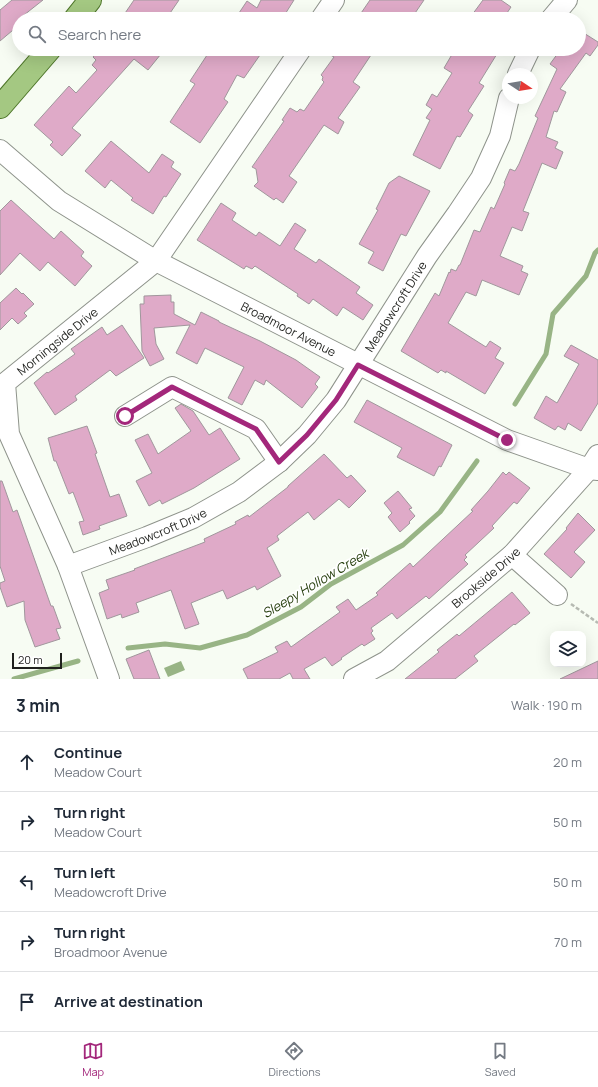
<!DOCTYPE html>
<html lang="en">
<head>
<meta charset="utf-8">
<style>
  body { margin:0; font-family:Manrope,sans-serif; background:#f6f6f7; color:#1f2937 }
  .controls { position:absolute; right:12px; bottom:12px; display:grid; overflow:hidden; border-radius:8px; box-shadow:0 4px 16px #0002 }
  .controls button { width:36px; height:36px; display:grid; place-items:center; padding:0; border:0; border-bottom:1px solid #e0e1e3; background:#fff; color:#1f2937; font:20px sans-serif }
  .compass { position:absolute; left:502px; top:68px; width:36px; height:36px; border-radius:50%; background:#fff; box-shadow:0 4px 16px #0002; rotate:102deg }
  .scale { position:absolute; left:12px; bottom:10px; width:50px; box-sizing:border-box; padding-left:4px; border:2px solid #1f201d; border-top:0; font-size:11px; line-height:14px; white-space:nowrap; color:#1f201d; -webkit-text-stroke:3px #fff; paint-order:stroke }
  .stop { position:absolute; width:12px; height:12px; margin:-9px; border:3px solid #a3277b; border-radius:50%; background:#fff }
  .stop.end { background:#a3277b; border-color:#fff; box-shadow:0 1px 4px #0008 }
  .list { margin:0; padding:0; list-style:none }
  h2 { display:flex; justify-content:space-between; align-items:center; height:52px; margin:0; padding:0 16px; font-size:17px }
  h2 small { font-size:13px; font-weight:400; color:#747a83 }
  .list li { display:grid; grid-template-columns:26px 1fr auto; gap:12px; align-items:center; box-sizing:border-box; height:60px; padding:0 16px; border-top:1px solid #e0e1e3 }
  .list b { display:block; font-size:15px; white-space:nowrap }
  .list p { margin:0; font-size:13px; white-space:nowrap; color:#747a83 }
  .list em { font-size:13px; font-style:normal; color:#747a83 }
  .icon { flex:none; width:22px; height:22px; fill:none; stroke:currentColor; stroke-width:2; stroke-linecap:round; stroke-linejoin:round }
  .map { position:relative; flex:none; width:598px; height:679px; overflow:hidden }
  .search { position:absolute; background:#fff; box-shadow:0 4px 16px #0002; left:12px; right:12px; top:12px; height:44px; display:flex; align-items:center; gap:10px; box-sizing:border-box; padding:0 14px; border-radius:22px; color:#747a83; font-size:15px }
  .sheet { height:352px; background:#fff }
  nav { display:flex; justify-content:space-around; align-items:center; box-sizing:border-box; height:56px; border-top:1px solid #e0e1e3; background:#fff; font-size:11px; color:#747a83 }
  nav a { display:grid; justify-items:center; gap:2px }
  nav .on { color:#a3277b }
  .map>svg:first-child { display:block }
  .water { fill:#98b485 }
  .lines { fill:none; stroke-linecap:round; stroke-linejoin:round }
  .stream { stroke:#98b485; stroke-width:5 }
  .building { fill:#dfaac8; stroke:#a0979c }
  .minor-casing { stroke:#8e938b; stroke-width:22 }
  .major-casing { stroke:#4e7629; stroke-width:24 }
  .path { stroke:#b6bab2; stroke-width:2.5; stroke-dasharray:4 2; stroke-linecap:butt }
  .minor { stroke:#fff; stroke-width:20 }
  .major { stroke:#a4c882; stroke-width:22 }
  .route { stroke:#a3277b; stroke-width:5 }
  .labels { text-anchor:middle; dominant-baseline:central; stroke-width:3.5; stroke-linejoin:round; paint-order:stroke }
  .street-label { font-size:12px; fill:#1f201d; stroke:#fff }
  .water-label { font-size:13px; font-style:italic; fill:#253e0c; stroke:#fff }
</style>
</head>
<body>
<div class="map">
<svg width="598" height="679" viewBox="0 0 598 679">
  <rect width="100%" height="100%" fill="#f7fcf3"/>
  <path class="water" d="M181,661L185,670L168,677L164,668Z"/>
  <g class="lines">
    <g class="stream">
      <path d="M515,404L546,354L553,314L586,276L595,253L598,250"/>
      <path d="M128,648L165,644L200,648L247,635L301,607L331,584L403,545L440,512L477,461"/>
      <path d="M14,679L78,661"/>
    </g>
  </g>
  <g class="building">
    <path d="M12,0H43L19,19L16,22L19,25L0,41V10Z"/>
    <path d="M134,0H179L166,19H121Z"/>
    <path d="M261,0H294L282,19H235L247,1L257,8Z"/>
    <path d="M370,0H424L411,19H357Z"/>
    <path d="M483,0H501L511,7L503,19H469Z"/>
    <path d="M579,30L598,42V45L590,56L586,53L560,89L566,92L557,112L554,111L546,137L558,142L555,148L563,152L556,169L542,163L523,211L529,213L522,231L512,227L500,256L523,266L521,271L528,274L519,295L482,280L476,296L466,292L448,323L486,347L490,341L501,348L495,358L504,363L485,394L446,371V373L441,370L438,373L401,351L435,293L439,296L449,272L450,273L451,269L456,271L459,265H460L474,230L480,232L491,207L494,209L505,184L504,183L510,169L515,171L519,164L538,118L535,116L557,69L550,64L561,49H579Z"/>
    <path d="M100,49H165L148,70L134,59L72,128L81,135L62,156L50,145L53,142L34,125L69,86L76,93L97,70L92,65L96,60L93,57Z"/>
    <path d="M211,49H251L260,55L244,78L237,75L224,99L228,102L200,143L170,122L195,84L190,81Z"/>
    <path d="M320,49H375L353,82L360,87L338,118L344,122L338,134L324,125L289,176L297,182L283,203L276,198L274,200L254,186L258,182L256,169L252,167L284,121L282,120L290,108L297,112L300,109L304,111L324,82L322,80L323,77L321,75L334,57Z"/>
    <path d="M463,49H500L479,83L484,86L468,111L473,115L460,137L457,136L440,169L413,155L430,120L426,118L432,109L426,105L432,94L437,97L452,73L444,68L454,51L459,55Z"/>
    <path d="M111,141L149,173L162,154L174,162L171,167L181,174L166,197L164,196L153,214L131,200L133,198L111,180L105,188L85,171Z"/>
    <path d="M399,176L430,191L406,236L401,234L383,271L368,263L374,252L359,244L378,210L376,209L389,183Z"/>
    <path d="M11,200L54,239L61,231L84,252L81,256L92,266L75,286L48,262L40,271L20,253L0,275V211Z"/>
    <path d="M221,203L236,213L232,220L256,236L259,232L280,246L295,223L306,230L294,249L316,263L319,259L360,287L356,293L373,305L363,320L343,307L337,316L313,299L309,304L297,296L298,294L255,266L252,269L246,266L244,269L197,240Z"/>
    <path d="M16,288L22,294L23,293L34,304L24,313L27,316L18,324L12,318L0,330V303Z"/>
    <path d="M171,295V302H174V314L195,325L201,312L219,321V322L260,341L296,360L320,377L315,384L318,387L302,408L266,380L264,385L255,380L242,405L228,398L244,367L205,348L197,364L176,353L190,325L154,328L156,344L164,359L150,366L142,351L140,304H144V296Z"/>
    <path d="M122,325L144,358L116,376L110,370L75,396L77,400L55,415L34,383L47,372L48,373L75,354L71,349L102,327L107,335Z"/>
    <path d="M571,345L598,360V403L581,431L568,423L565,430L558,426L555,430L534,418L546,396L557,403L579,364L564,356Z"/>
    <path d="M367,400L452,445L441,467L439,466L434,476L397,457L402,448L354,422Z"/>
    <path d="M181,404L193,411L209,435L220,428L240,459L194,488L162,504L160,500L149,506L136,481L152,473L135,440L148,434L158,454L191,431L175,408Z"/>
    <path d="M87,426L97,453L95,454L110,497L119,494L127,516L99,526L100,529L83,535L79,522L84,521L73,492L69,494L56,461H54L48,438Z"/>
    <path d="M324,454L347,478L351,475L366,491L349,508L339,499L314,520L308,512L277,536L279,540L267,548L281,576L257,590L255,586L227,599L223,590L191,603L199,624L185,629L171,590L136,603L139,612L122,618L121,614L107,619L99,593L109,589L106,580L135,570L134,569L205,542L204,539L236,524L235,522L248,515L249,517L288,487V486Z"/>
    <path d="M503,472L506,475L509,472L530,488L517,504L514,502L492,526L494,528L465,555L467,557L464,560L468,564L429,599L426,596L397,619L392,613L371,628L373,631L371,633L375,639L364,646L362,644L341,658L342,659L332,666L325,657L304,669L310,679H293L290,673L279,679H248L243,669L278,652L275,647L287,641L291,647L340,612L336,607L348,599L356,610L378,595L376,593L410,563L413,567L473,511L471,510L488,491Z"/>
    <path d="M0,481H2L13,512L17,510L51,606H53L61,628L56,629L60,639L35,647L25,620L24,601L7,607L0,587V583L5,581L0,566Z"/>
    <path d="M398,491L412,508L409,509L415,516L409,522L410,523L400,532L388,517L392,513L384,503Z"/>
    <path d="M578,513L595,530L574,552L585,562L571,578L544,554L567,529L566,528Z"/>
    <path d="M512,592L530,613L515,625L514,624L474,656L478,661L455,679H405L439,652L437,650L457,634L459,636Z"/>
    <path d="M149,650L160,679H134L126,659Z"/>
    <path d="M598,661V679H560Z"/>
  </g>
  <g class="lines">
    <defs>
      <g id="minor">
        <path d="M321,19L334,0"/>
        <path d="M551,19L567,0"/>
        <path d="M518,74L530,49"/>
        <path id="s1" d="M0,150L59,201L156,261L507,440L589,469L598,470"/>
        <path d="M125,416L172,387L256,429L279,462"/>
        <path d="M512,555L557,595"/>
        <path id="s2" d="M68,566L147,537L193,518L239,492L279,462L307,435L336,400L427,256L457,214L481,178L500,136L509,98"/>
        <path id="s3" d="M109,679L68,566L9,434L5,383L156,261L301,49"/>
        <path id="s4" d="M354,679L387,661L512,555L589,469L598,455"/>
      </g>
      <g id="major">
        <path d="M75,19L90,0"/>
        <path d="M0,107L50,49"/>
      </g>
    </defs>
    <use href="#minor" class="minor-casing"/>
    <use href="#major" class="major-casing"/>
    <path class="path" d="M571,604L598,623"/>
    <use href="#minor" class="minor"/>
    <use href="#major" class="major"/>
  </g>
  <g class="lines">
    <path class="route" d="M125,416L172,387L256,429L279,462L307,435L336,400L358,365L507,440"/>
  </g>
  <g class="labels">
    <g class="street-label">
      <text stroke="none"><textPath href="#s2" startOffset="432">Meadowcroft Drive</textPath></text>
      <text stroke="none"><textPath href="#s1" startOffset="341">Broadmoor Avenue</textPath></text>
      <text stroke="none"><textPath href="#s3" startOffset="383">Morningside Drive</textPath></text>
      <text stroke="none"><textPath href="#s2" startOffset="96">Meadowcroft Drive</textPath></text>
      <text stroke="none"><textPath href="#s4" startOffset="167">Brookside Drive</textPath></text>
    </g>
    <g class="water-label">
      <text transform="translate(315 583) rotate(-31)">Sleepy Hollow Creek</text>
    </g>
  </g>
</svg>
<div class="controls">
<button><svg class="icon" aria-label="layers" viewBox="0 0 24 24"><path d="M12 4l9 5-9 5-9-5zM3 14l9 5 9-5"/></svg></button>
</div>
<svg class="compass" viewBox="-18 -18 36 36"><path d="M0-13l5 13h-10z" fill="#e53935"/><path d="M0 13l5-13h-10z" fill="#747a83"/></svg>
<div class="scale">20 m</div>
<div class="stop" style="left:125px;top:416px"></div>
<div class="stop end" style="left:507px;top:440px"></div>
<div class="search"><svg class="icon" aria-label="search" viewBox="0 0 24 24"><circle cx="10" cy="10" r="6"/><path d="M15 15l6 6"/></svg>Search here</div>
</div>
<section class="sheet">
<h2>3 min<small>Walk · 190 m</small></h2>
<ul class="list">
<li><svg class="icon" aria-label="ahead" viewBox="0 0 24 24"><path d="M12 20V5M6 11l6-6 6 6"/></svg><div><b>Continue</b><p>Meadow Court</p></div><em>20 m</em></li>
<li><svg class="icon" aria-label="right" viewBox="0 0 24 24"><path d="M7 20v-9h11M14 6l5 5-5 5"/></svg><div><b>Turn right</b><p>Meadow Court</p></div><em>50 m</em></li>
<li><svg class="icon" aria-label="left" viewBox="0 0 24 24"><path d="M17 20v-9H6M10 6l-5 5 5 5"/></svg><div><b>Turn left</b><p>Meadowcroft Drive</p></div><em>50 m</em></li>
<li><svg class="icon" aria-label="right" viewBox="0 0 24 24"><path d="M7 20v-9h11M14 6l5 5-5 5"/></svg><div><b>Turn right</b><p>Broadmoor Avenue</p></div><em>70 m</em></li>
<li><svg class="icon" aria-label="arrive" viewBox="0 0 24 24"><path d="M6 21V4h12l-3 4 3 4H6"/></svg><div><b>Arrive at destination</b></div></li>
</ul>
</section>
<nav>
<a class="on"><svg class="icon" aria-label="map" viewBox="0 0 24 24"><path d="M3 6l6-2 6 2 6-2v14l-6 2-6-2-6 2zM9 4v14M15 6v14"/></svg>Map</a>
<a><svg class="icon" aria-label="directions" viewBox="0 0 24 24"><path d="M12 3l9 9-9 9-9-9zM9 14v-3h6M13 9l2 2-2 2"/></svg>Directions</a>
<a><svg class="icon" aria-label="saved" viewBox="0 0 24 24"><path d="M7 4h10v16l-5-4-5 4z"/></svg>Saved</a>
</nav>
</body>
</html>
